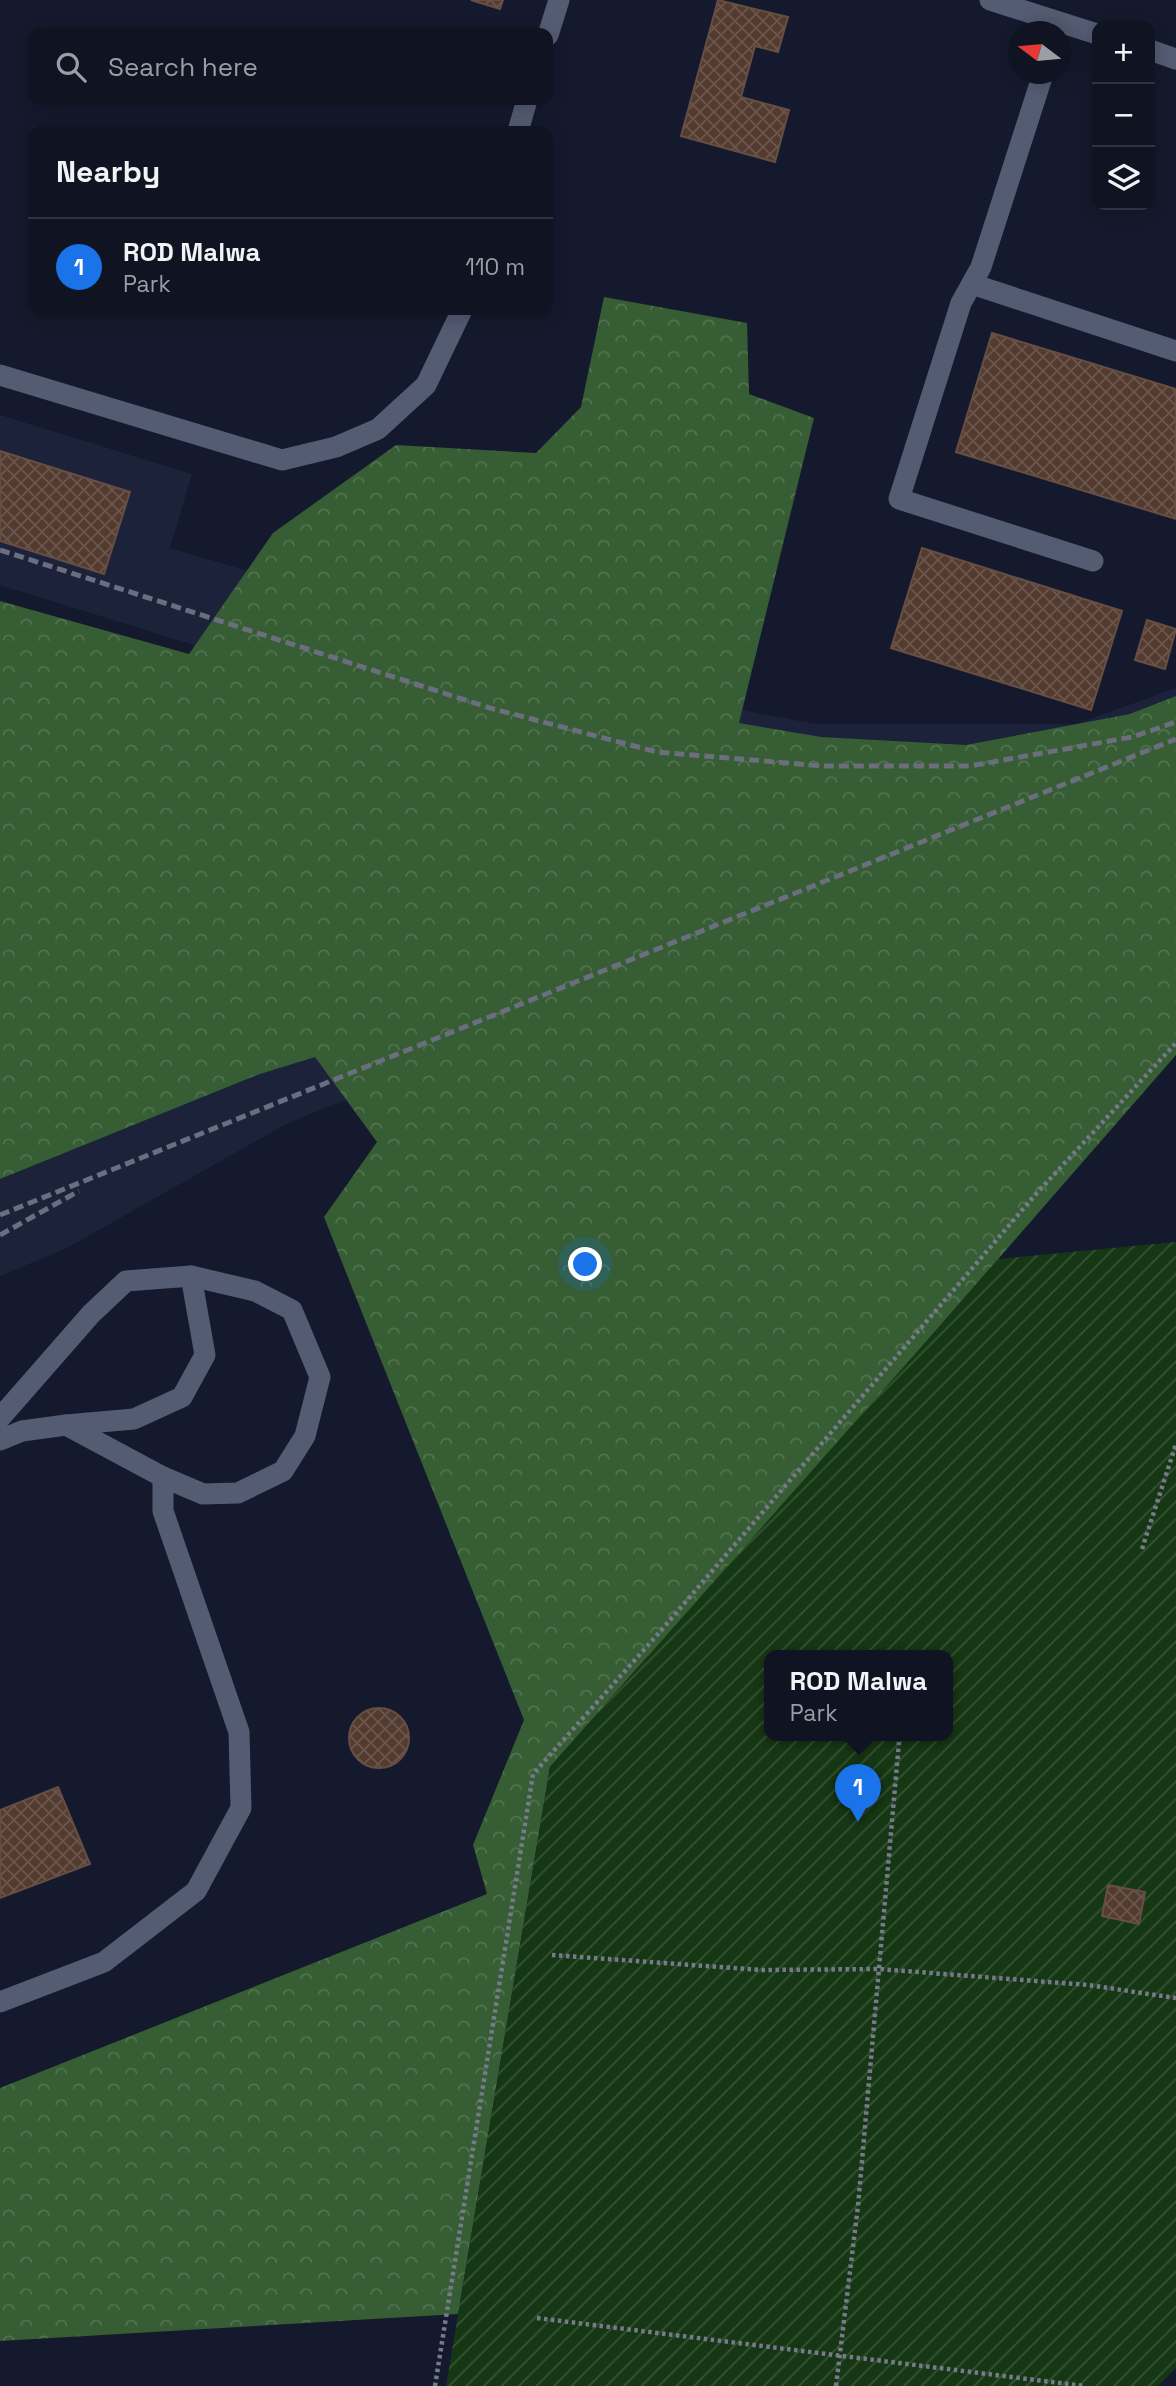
<!DOCTYPE html>
<html lang="en">
<head>
<meta charset="utf-8">
<style>
  body { margin:0; font-family:"Space Grotesk",sans-serif; background:#181c2a; color:#f1f3f6 }
  .controls { position:absolute; right:21px; top:21px; display:grid; overflow:hidden; border-radius:14px; box-shadow:0 4px 18px #0003 }
  .controls button { width:63px; height:63px; display:grid; place-items:center; padding:0; border:0; border-bottom:2px solid #2f3240; background:#0f1322; color:#f1f3f6; font:35px sans-serif }
  .compass { position:absolute; left:1008px; top:21px; width:63px; height:63px; border-radius:50%; background:#0f1322; box-shadow:0 4px 18px #0003; rotate:286deg }
  .you { position:absolute; left:586px; top:1265px; width:24px; height:24px; margin:-18px; border:5px solid #fff; border-radius:50%; background:#1a73e8; box-shadow:0 0 0 10px #1a73e833 }
  .badge { display:grid; place-items:center; width:46px; height:46px; border-radius:50%; background:#1a73e8; color:#fff; font-size:23px; font-weight:700 }
  .pin { position:absolute; translate:-50% -58px; filter:drop-shadow(0 2px 4px #0008) }
  .pin::after { content:''; position:absolute; top:37px; width:24px; height:21px; background:inherit; clip-path:polygon(0 0,100% 0,50% 100%) }
  .popup { position:absolute; left:764px; top:1650px; width:189px; height:91px; box-sizing:border-box; display:grid; place-content:center; border-radius:14px; background:#0f1322; filter:drop-shadow(0 2px 5px #0005); font-size:23px; white-space:nowrap; color:#9b9ea5 }
  .popup b { font-size:26px; color:#f1f3f6 }
  .popup::after { content:''; position:absolute; left:50%; top:100%; margin-left:-14px; border:14px solid transparent; border-top-color:#0f1322 }
  .list { margin:0; padding:0; list-style:none }
  h2 { display:flex; justify-content:space-between; align-items:center; height:91px; margin:0; padding:0 28px; font-size:30px }
  h2 small { font-size:23px; font-weight:400; color:#9b9ea5 }
  .list li { display:grid; grid-template-columns:46px 1fr auto; gap:21px; align-items:center; box-sizing:border-box; height:98px; padding:0 28px; border-top:2px solid #2f3240 }
  .list b { display:block; font-size:26px; white-space:nowrap }
  .list p { margin:0; font-size:23px; white-space:nowrap; color:#9b9ea5 }
  .list em { font-size:23px; font-style:normal; color:#9b9ea5 }
  .icon { flex:none; width:38px; height:38px; fill:none; stroke:currentColor; stroke-width:2; stroke-linecap:round; stroke-linejoin:round }
  .map { position:relative; flex:none; width:1176px; height:2386px; overflow:hidden }
  .search { position:absolute; background:#0f1322; box-shadow:0 4px 18px #0003; left:28px; top:28px; width:525px; height:77px; display:flex; align-items:center; gap:18px; box-sizing:border-box; padding:0 24px; border-radius:14px; color:#9b9ea5; font-size:26px }
  .panel { position:absolute; background:#0f1322; box-shadow:0 4px 18px #0003; left:28px; top:126px; width:525px; height:189px; border-radius:14px }
  .map>svg:first-child { display:block }
  .built { fill:#1c223a }
  .forest { fill:url(#forest-crowns) }
  .garden { fill:url(#garden-furrows); fill-rule:evenodd }
  .building { fill:url(#building-cross-hatch); stroke:#674e43; stroke-width:2 }
  .lines { fill:none; stroke-linecap:round; stroke-linejoin:round }
  .path { stroke:#767a8b; stroke-width:4.5; stroke-dasharray:3.5 3.5; stroke-linecap:butt }
  .minor { stroke:#545c73; stroke-width:21 }
  .rail { stroke:#6a6e7f; stroke-width:5; stroke-dasharray:10 5; stroke-linecap:butt }
</style>
</head>
<body>
<div class="map">
<svg width="1176" height="2386" viewBox="0 0 1176 2386">
  <defs>
    <pattern id="forest-crowns" width="20" height="18" patternUnits="userSpaceOnUse" patternTransform="scale(1.75)"><rect width="20" height="18" fill="#365d33"/><path d="M2 6a3 3 0 1 1 6 0M12 15a3 3 0 1 1 6 0" fill="none" stroke="#527350"/></pattern>
    <pattern id="garden-furrows" width="10" height="10" patternUnits="userSpaceOnUse" patternTransform="scale(1.75)"><rect width="10" height="10" fill="#163714"/><path d="M-1 1l2-2M0 10L10 0M9 11l2-2" fill="none" stroke="#375336"/></pattern>
    <pattern id="building-cross-hatch" width="8" height="8" patternUnits="userSpaceOnUse" patternTransform="scale(1.75)"><rect width="8" height="8" fill="#533b30"/><path d="M0 0l8 8M0 8l8-8" fill="none" stroke="#6b564e"/></pattern>
  </defs>
  <rect width="100%" height="100%" fill="#14192d"/>
  <path class="built" d="M0,415L192,474L170,548L680,698L815,724H1076L1176,688V764L286,1124L69,1247L0,1276V1179L260,1074L426,717L0,585Z"/>
  <path class="forest" d="M604,297L747,323L749,394L814,418L739,723L821,737L966,745L1130,714L1176,696V1055L830,1452L1111,1561L947,1736V1656H648L550,1767L458,2314L0,2341V2088L487,1894L473,1845L524,1720L324,1217L377,1142L315,1057L260,1074L0,1179V601L189,654L273,533L396,445L536,453L581,407Z"/>
  <path class="garden" d="M1176,1242V2368L1158,2386H446L550,1767L999,1259ZM769,1656H947V1736H769Z"/>
  <g class="building">
    <path d="M471,0H503L500,9Z"/>
    <path d="M718,0L788,17L778,52L755,46L741,97L789,110L775,162L681,136Z"/>
    <path d="M992,333L1176,389V519L956,452Z"/>
    <path d="M0,451L130,492L104,574L0,541Z"/>
    <path d="M922,548L1122,611L1091,710L891,648Z"/>
    <path d="M1147,620L1176,629L1165,669L1135,660Z"/>
    <circle cx="379" cy="1738" r="30"/>
    <path d="M58,1787L90,1864L0,1898V1810Z"/>
    <path d="M1108,1885L1145,1892L1139,1924L1102,1916Z"/>
  </g>
  <g class="lines">
    <g class="path">
      <path d="M1142,1549L1176,1444"/>
      <path d="M552,1955L761,1970L879,1969L1088,1985L1176,1998"/>
      <path d="M537,2318L1084,2386"/>
      <path d="M435,2386L533,1774L658,1634L1036,1194L1176,1043"/>
      <path d="M836,2386L858,2206L899,1742"/>
    </g>
    <g class="minor">
      <path d="M990,0L1097,34"/>
      <path d="M548,35L559,0"/>
      <path d="M1150,50L1176,59"/>
      <path d="M1043,74L981,267L961,303L899,499L1093,561"/>
      <path d="M518,131L527,100"/>
      <path d="M972,284L1176,351"/>
      <path d="M0,375L282,460L336,447L378,429L426,385L462,310"/>
      <path d="M0,1418L91,1314L126,1281L191,1276L255,1291L292,1310L320,1377L305,1436L283,1471L238,1493L203,1494L163,1477L66,1425L22,1431L0,1440"/>
      <path d="M66,1425L134,1419L182,1397L205,1355L191,1276"/>
      <path d="M0,2002L104,1962L196,1891L241,1808L239,1732L163,1511V1477"/>
    </g>
    <g class="rail">
      <path d="M0,550L490,708L657,752L823,766H970L1132,737L1176,722"/>
      <path d="M0,1215L1176,739"/>
      <path d="M0,1235L79,1191"/>
    </g>
  </g>
</svg>
<div class="controls">
<button>+</button>
<button>−</button>
<button><svg class="icon" aria-label="layers" viewBox="0 0 24 24"><path d="M12 4l9 5-9 5-9-5zM3 14l9 5 9-5"/></svg></button>
</div>
<svg class="compass" viewBox="-18 -18 36 36"><path d="M0-13l5 13h-10z" fill="#e53935"/><path d="M0 13l5-13h-10z" fill="#9b9ea5"/></svg>
<div class="you"></div>
<div class="pin badge" style="left:858px;top:1822px">1</div>
<div class="popup"><b>ROD Malwa</b>Park</div>
<div class="search"><svg class="icon" aria-label="search" viewBox="0 0 24 24"><circle cx="10" cy="10" r="6"/><path d="M15 15l6 6"/></svg>Search here</div>
<section class="panel">
<h2>Nearby<small></small></h2>
<ul class="list">
<li><span class="badge">1</span><div><b>ROD Malwa</b><p>Park</p></div><em>110 m</em></li>
</ul>
</section>
</div>
</body>
</html>
